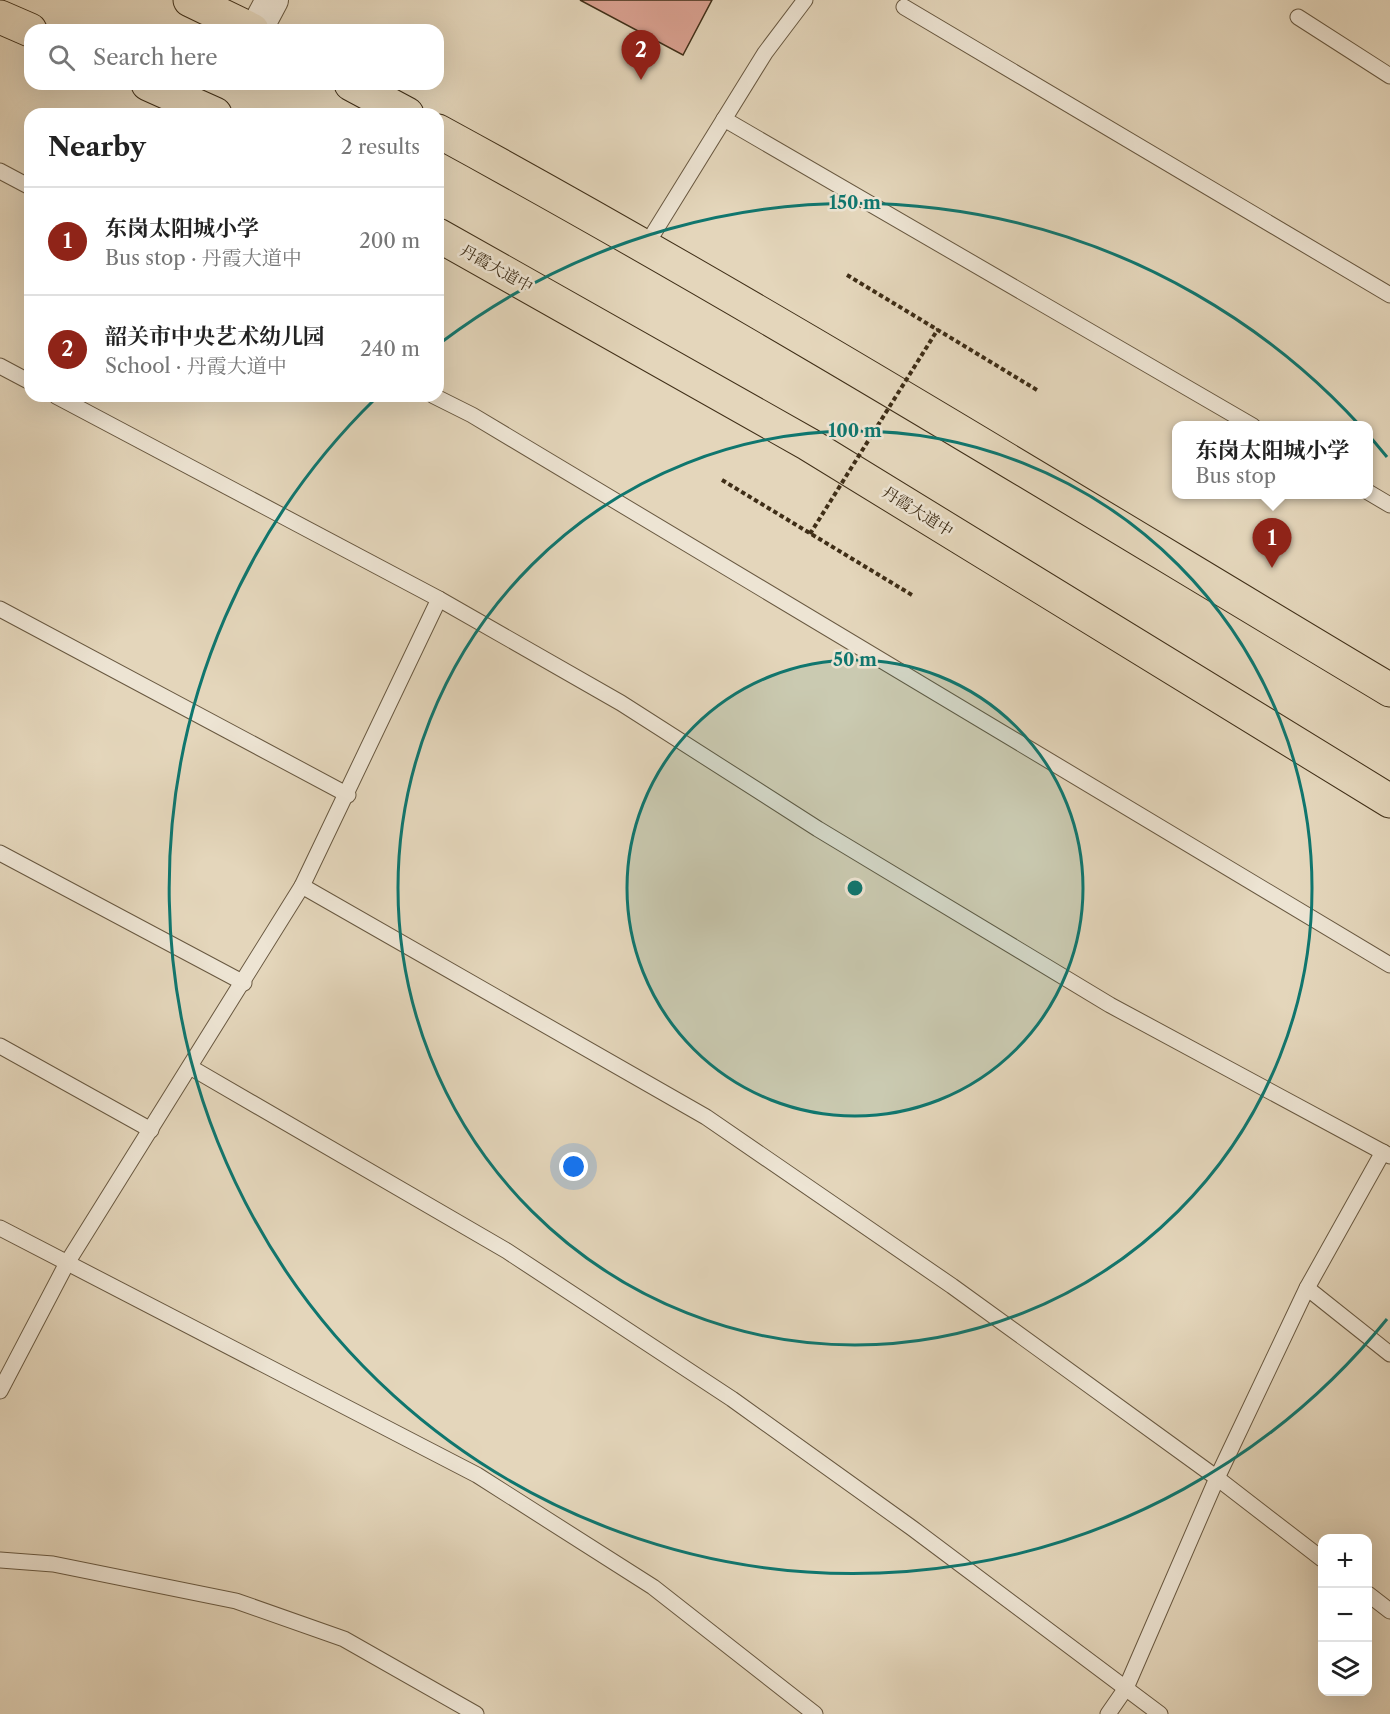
<!DOCTYPE html>
<html lang="en">
<head>
<meta charset="utf-8">
<style>
  body { margin:0; font-family:"Libre Caslon Text","Noto Serif SC",serif; background:#f6f6f6; color:#222 }
  .controls { position:absolute; right:18px; bottom:18px; display:grid; overflow:hidden; border-radius:12px; box-shadow:0 6px 24px #0002 }
  .controls button { width:54px; height:54px; display:grid; place-items:center; padding:0; border:0; border-bottom:2px solid #e0e0e0; background:#fff; color:#222; font:30px sans-serif }
  .you { position:absolute; left:574px; top:1167px; width:21px; height:21px; margin:-15px; border:4px solid #fff; border-radius:50%; background:#1a73e8; box-shadow:0 0 0 9px #1a73e833 }
  .badge { display:grid; place-items:center; width:39px; height:39px; border-radius:50%; background:#8f2418; color:#fff; font-size:20px; font-weight:700 }
  .pin { position:absolute; translate:-50% -50px; filter:drop-shadow(0 2px 3px #0008) }
  .pin::after { content:''; position:absolute; top:32px; width:21px; height:18px; background:inherit; clip-path:polygon(0 0,100% 0,50% 100%) }
  .popup { position:absolute; left:1172px; top:421px; width:201px; height:78px; box-sizing:border-box; display:grid; place-content:center; border-radius:12px; background:#fff; filter:drop-shadow(0 2px 4px #0005); font-size:20px; white-space:nowrap; color:#767676 }
  .popup b { font-size:22px; color:#222 }
  .popup::after { content:''; position:absolute; left:50%; top:100%; margin-left:-12px; border:12px solid transparent; border-top-color:#fff }
  .list { margin:0; padding:0; list-style:none }
  h2 { display:flex; justify-content:space-between; align-items:center; height:78px; margin:0; padding:0 24px; font-size:26px }
  h2 small { font-size:20px; font-weight:400; color:#767676 }
  .list li { display:grid; grid-template-columns:39px 1fr auto; gap:18px; align-items:center; box-sizing:border-box; height:108px; padding:0 24px; border-top:2px solid #e0e0e0 }
  .list b { display:block; font-size:22px; white-space:nowrap }
  .list p { margin:0; font-size:20px; white-space:nowrap; color:#767676 }
  .list em { font-size:20px; font-style:normal; color:#767676 }
  .icon { flex:none; width:33px; height:33px; fill:none; stroke:currentColor; stroke-width:2; stroke-linecap:round; stroke-linejoin:round }
  .map { position:relative; flex:none; width:1390px; height:1714px; overflow:hidden }
  .search { position:absolute; background:#fff; box-shadow:0 6px 24px #0002; left:24px; top:24px; width:420px; height:66px; display:flex; align-items:center; gap:15px; box-sizing:border-box; padding:0 21px; border-radius:18px; color:#767676; font-size:22px }
  .panel { position:absolute; background:#fff; box-shadow:0 6px 24px #0002; left:24px; top:108px; width:420px; height:294px; border-radius:18px }
  .map>svg:first-child { display:block }
  .building { fill:#daa191; stroke:#3f2e17; stroke-width:1.5 }
  .lines { fill:none; stroke-linecap:round; stroke-linejoin:round }
  .service-casing { stroke:#685840; stroke-width:17 }
  .minor-casing { stroke:#685840; stroke-width:34 }
  .primary-casing { stroke:#3f2e17; stroke-width:35 }
  .path { stroke:#3f2e17; stroke-width:4; stroke-dasharray:4.5 3; stroke-linecap:butt }
  .service { stroke:#ede4d3; stroke-width:15 }
  .minor { stroke:#ede4d3; stroke-width:32 }
  .primary { stroke:#e4d6bb; stroke-width:33 }
  .path-bridge { stroke:#3f2e17; stroke-width:4; stroke-dasharray:4.5 3; stroke-linecap:butt }
  .ring { fill:none; stroke:#0f766e; stroke-width:3 }
  .labels { text-anchor:middle; dominant-baseline:central; stroke-width:5; stroke-linejoin:round; paint-order:stroke }
  .street-label { font-size:16px; fill:#3f2e17; stroke:#ede4d3 }
  .centre { fill:#0f766e; stroke:#ede4d3; stroke-width:3 }
  .ring-label { font-size:18px; text-anchor:middle; font-weight:bold; fill:#0f766e; stroke:#ede4d3; stroke-width:5; stroke-linejoin:round; paint-order:stroke }
</style>
</head>
<body>
<div class="map">
<svg width="1390" height="1714" viewBox="0 0 1390 1714">
  <rect width="100%" height="100%" fill="#e4d6bb"/>
  <filter id="stains"><feTurbulence type="fractalNoise" baseFrequency=".00333" numOctaves="4"/><feColorMatrix values="0 0 0 0 .2 0 0 0 0 .09 0 0 0 0 .02 0 0 0 .5 -.17"/></filter>
  <radialGradient id="worn" r=".72"><stop offset=".6" stop-color="#630" stop-opacity="0"/><stop offset="1" stop-color="#630" stop-opacity=".3"/></radialGradient>
  <path class="building" d="M580,0H712L683,55Z"/>
  <g class="lines">
    <defs>
      <g id="service">
        <path d="M904,7L1390,295"/>
        <path d="M1298,17L1390,76"/>
        <path d="M724,119L1253,426"/>
        <path d="M0,171L30,187"/>
        <path d="M645,247L765,53L805,0"/>
        <path d="M0,366L30,382"/>
        <path d="M56,396L439,599L621,703L818,829L1110,1005L1390,1156"/>
        <path d="M434,396L472,415L1390,965"/>
        <path d="M1368,492L1390,505"/>
        <path d="M0,609L348,795"/>
        <path d="M0,853L244,983"/>
        <path d="M302,886L706,1117L952,1286L1217,1478L1322,1559"/>
        <path d="M0,1046L151,1130"/>
        <path d="M190,1067L507,1251L732,1399L912,1528L1160,1714"/>
        <path d="M0,1228L477,1475L653,1587L815,1714"/>
        <path d="M1307,1288L1390,1354"/>
        <path d="M0,1391L67,1263L302,886L439,599"/>
        <path d="M0,1560L53,1564L236,1601L344,1639L476,1714"/>
        <path d="M1368,1594L1390,1611"/>
        <path d="M1108,1714L1126,1688L1217,1478L1307,1288L1383,1152"/>
      </g>
      <path id="minor" d="M256,30L272,0"/>
      <g id="primary">
        <path d="M190,0L252,30"/>
        <path d="M0,17L30,30"/>
        <path d="M148,84L215,114"/>
        <path d="M351,84L407,114"/>
        <path d="M438,131C761,307 1074,501 1390,690"/>
        <path d="M438,235L808,444L1390,801"/>
      </g>
    </defs>
    <use href="#service" class="service-casing"/>
    <use href="#minor" class="minor-casing"/>
    <use href="#primary" class="primary-casing"/>
    <g class="path">
      <path d="M847,275L1037,390"/>
      <path d="M722,480L912,595"/>
    </g>
    <use href="#service" class="service"/>
    <use href="#minor" class="minor"/>
    <use href="#primary" class="primary"/>
    <path class="path-bridge" d="M810,534L938,329"/>
  </g>
  <circle cx="855" cy="888" r="228" fill="#0f766e" fill-opacity=".12"/>
  <g class="ring">
    <circle cx="855" cy="888" r="228"/>
    <circle cx="855" cy="888" r="457"/>
    <path d="M1387 1319A685 685 0 1 1 375 399M443 341A685 685 0 0 1 1387 457"/>
  </g>
  <g class="labels">
    <g class="street-label">
      <text transform="translate(497 268) rotate(29)">丹霞大道中</text>
      <text transform="translate(918 511) rotate(32)">丹霞大道中</text>
    </g>
  </g>
  <circle cx="855" cy="888" r="9" class="centre"/>
  <g class="ring-label">
    <text x="855" y="209">150 m</text>
    <text x="855" y="437">100 m</text>
    <text x="855" y="666">50 m</text>
  </g>
  <rect width="100%" height="100%" filter="url(#stains)"/>
  <rect width="100%" height="100%" fill="url(#worn)"/>
</svg>
<div class="controls">
<button>+</button>
<button>−</button>
<button><svg class="icon" aria-label="layers" viewBox="0 0 24 24"><path d="M12 4l9 5-9 5-9-5zM3 14l9 5 9-5"/></svg></button>
</div>
<div class="you"></div>
<div class="pin badge" style="left:1272px;top:568px">1</div>
<div class="popup"><b>东岗太阳城小学</b>Bus stop</div>
<div class="pin badge" style="left:641px;top:80px">2</div>
<div class="search"><svg class="icon" aria-label="search" viewBox="0 0 24 24"><circle cx="10" cy="10" r="6"/><path d="M15 15l6 6"/></svg>Search here</div>
<section class="panel">
<h2>Nearby<small>2 results</small></h2>
<ul class="list">
<li><span class="badge">1</span><div><b>东岗太阳城小学</b><p>Bus stop · 丹霞大道中</p></div><em>200 m</em></li>
<li><span class="badge">2</span><div><b>韶关市中央艺术幼儿园</b><p>School · 丹霞大道中</p></div><em>240 m</em></li>
</ul>
</section>
</div>
</body>
</html>
